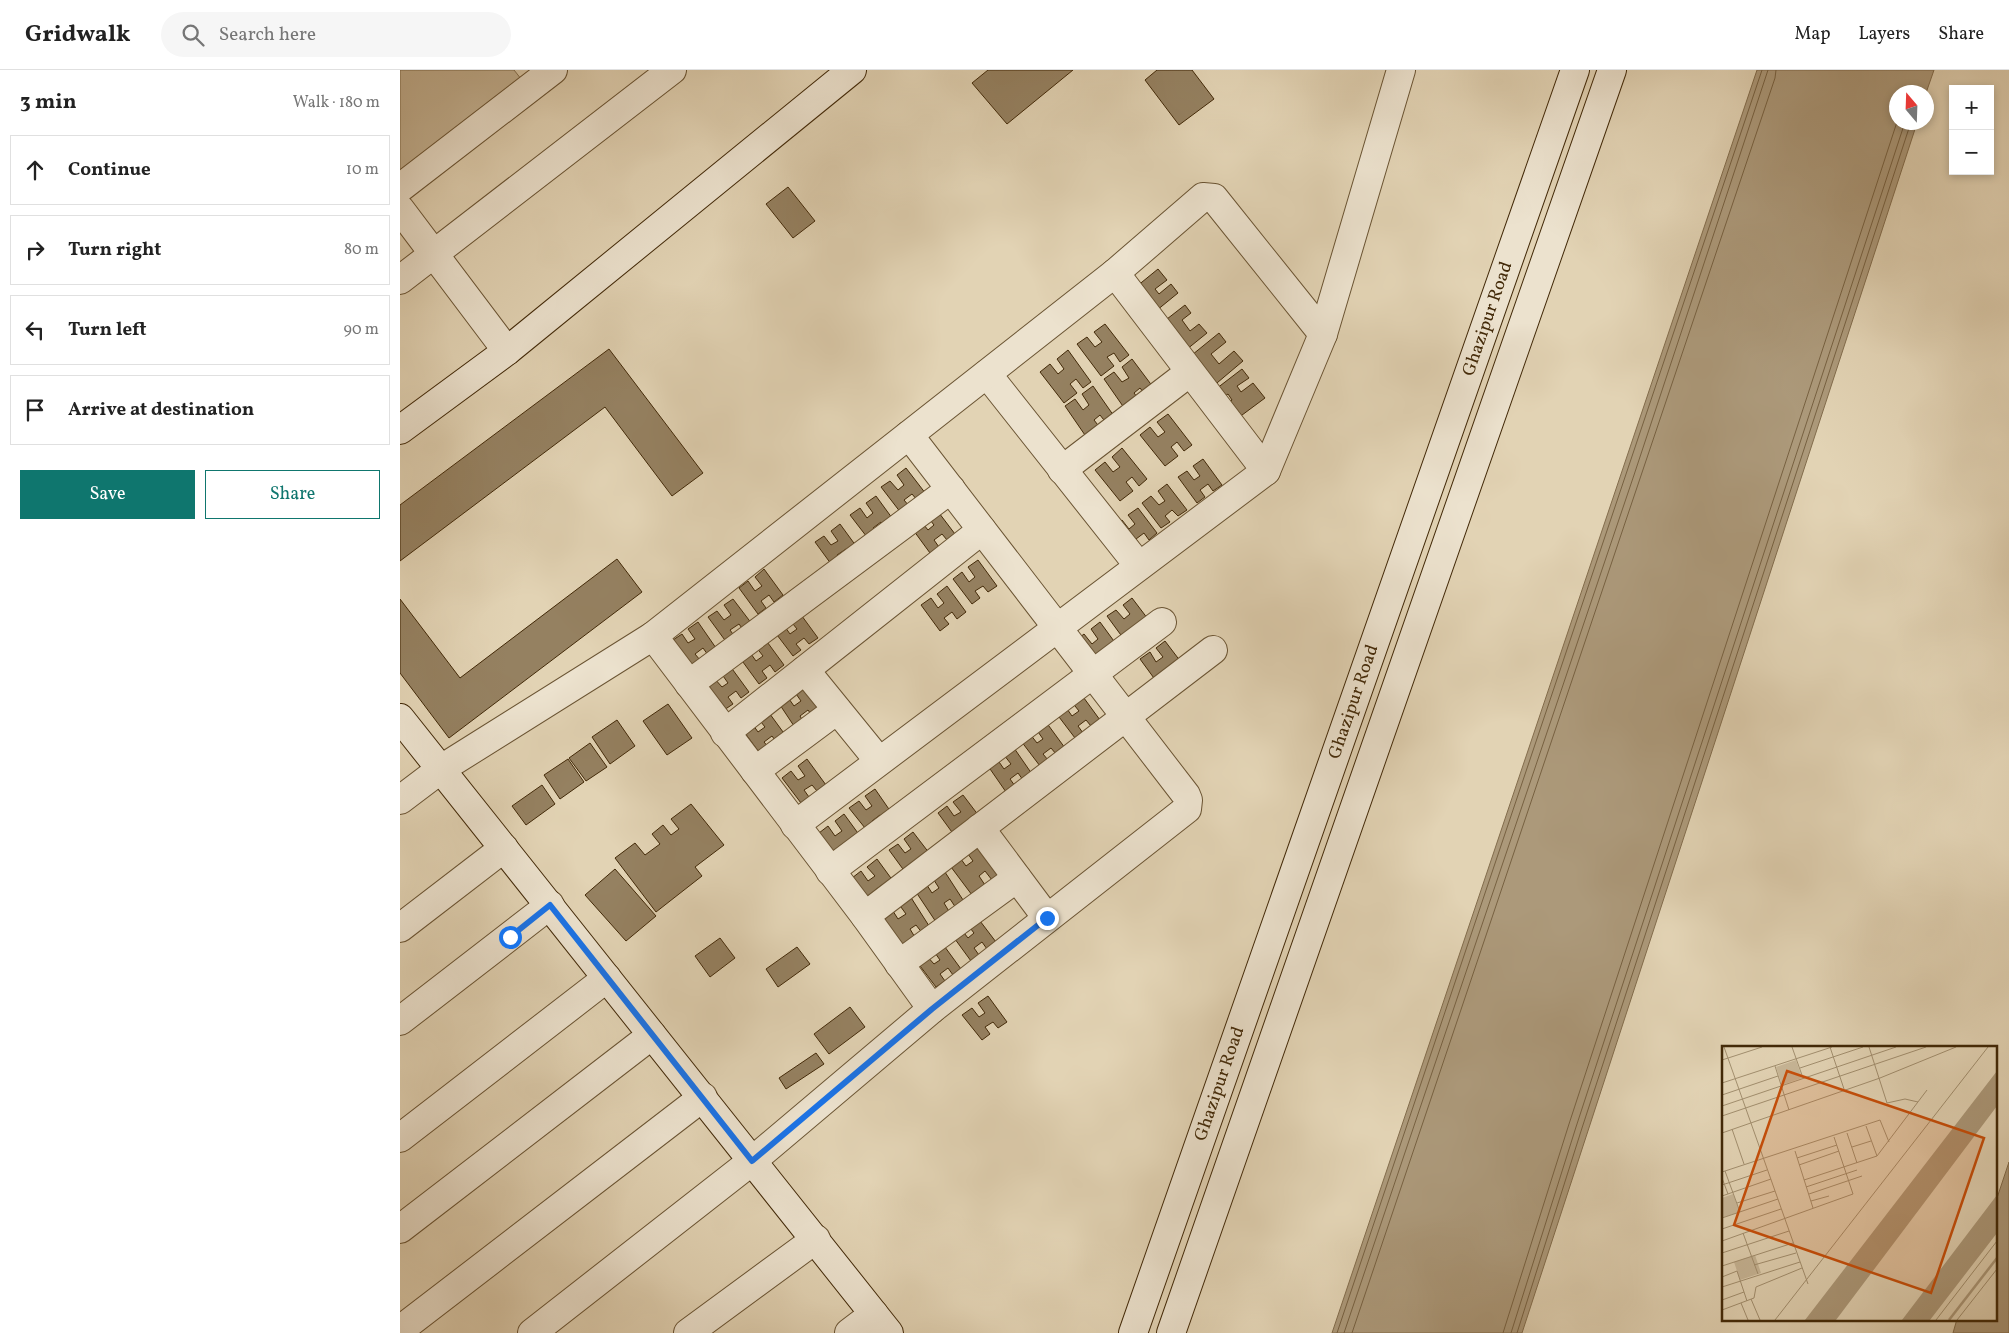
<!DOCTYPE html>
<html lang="en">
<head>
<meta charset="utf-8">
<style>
  body { margin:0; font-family:Vollkorn,serif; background:#f6f6f6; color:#222 }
  .controls { position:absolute; right:15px; top:15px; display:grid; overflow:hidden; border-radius:0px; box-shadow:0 2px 8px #0003 }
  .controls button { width:45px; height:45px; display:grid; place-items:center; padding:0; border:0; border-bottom:1px solid #e0e0e0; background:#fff; color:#222; font:25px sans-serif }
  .compass { position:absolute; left:1489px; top:15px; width:45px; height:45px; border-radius:50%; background:#fff; box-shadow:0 2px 8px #0003; rotate:341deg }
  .stop { position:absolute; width:15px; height:15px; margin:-11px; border:4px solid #1a73e8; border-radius:50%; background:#fff }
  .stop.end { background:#1a73e8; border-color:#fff; box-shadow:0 1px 5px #0008 }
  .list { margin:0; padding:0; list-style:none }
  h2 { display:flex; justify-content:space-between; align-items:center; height:65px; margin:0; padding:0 20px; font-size:21px }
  h2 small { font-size:16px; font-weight:400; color:#767676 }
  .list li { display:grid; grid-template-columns:32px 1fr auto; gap:15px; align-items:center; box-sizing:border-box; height:70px; margin:0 10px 10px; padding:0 10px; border:1px solid #e0e0e0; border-radius:0px }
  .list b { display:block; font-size:19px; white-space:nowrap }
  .list em { font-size:16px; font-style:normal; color:#767676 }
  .actions { display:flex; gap:10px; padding:15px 20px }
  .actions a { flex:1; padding:11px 0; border:1px solid #0f766e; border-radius:0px; text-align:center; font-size:18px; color:#0f766e }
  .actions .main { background:#0f766e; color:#fff }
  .icon { flex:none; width:28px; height:28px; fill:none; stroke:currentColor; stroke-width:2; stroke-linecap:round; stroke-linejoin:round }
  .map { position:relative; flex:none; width:1609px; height:1263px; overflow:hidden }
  header { display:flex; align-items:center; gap:30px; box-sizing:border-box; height:70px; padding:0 25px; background:#fff; border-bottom:1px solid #e0e0e0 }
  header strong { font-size:24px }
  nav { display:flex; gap:28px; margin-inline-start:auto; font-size:18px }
  .search { width:350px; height:45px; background:#f6f6f6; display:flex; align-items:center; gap:12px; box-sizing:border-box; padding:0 18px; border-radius:28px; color:#767676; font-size:19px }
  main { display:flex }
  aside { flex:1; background:#fff }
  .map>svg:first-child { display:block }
  .green { fill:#c7b697; stroke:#847050 }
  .water { fill:#ac997a; stroke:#826c4c }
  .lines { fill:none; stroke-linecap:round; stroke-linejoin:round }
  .shore { stroke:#776141; stroke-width:1 }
  .building { fill:#958161; stroke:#422908 }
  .street-casing { stroke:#6a5433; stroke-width:30 }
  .secondary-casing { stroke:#422908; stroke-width:30 }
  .street { stroke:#ece2ce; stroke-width:28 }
  .secondary { stroke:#ece2ce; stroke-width:28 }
  .route { stroke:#1a73e8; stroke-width:6 }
  .labels { text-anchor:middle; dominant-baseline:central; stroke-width:4; stroke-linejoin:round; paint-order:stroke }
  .street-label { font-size:18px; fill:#422908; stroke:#ece2ce }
  .inset-river { fill:none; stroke:#ac997a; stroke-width:2.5 }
  .inset-road { fill:none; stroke:#a28f6f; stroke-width:1 }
  .view { fill:#c74f0b; fill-opacity:0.15; stroke:#c74f0b; stroke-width:2.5 }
  .inset-edge { fill:none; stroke:#422908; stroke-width:2.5 }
</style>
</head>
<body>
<header>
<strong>Gridwalk</strong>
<div class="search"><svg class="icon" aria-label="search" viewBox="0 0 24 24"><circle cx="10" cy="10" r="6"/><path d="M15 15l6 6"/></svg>Search here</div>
<nav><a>Map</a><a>Layers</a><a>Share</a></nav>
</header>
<main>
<aside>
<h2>3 min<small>Walk · 180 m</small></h2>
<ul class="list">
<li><svg class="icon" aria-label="ahead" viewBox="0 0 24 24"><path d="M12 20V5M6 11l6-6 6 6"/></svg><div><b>Continue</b></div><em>10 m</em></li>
<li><svg class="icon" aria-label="right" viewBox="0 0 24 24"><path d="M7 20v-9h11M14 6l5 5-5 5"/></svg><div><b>Turn right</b></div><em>80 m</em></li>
<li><svg class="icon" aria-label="left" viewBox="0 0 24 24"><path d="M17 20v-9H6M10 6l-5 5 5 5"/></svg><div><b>Turn left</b></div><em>90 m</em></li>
<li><svg class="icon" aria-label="arrive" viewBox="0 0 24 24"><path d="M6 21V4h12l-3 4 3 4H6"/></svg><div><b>Arrive at destination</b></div></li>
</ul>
<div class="actions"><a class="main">Save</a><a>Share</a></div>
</aside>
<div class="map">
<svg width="1609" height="1263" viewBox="0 0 1609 1263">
  <rect width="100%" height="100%" fill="#e2d3b4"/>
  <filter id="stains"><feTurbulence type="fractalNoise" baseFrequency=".004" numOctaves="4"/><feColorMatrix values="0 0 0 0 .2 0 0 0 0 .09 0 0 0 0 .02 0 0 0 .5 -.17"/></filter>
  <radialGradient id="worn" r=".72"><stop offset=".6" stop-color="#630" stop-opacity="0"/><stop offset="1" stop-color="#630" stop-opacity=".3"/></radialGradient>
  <path class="green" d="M0,0H114L129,19L0,117Z"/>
  <g class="water">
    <path d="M1357,0H1534L1526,23L1496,22V52L1517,53L1122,1263H932Z"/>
    <path d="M1609,1092V1263H1553L1557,1249H1595V1134Z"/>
  </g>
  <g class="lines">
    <g class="shore">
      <path d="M937,1263L1362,0"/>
      <path d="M944,1263L1234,405L1368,0"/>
      <path d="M952,1263L1375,8L1376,0"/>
      <path d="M1103,1263L1169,1054L1497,52"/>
      <path d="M1111,1263L1176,1057L1505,52"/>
      <path d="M1117,1263L1182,1058L1511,52"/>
    </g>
  </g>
  <g class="building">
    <path d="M588,0H673L607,54L572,13Z"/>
    <path d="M757,0H792L814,29L779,55L745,10Z"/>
    <path d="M388,117L415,151L393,168L366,134Z"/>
    <path d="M758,199L767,210L755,219L759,224L771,214L778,223L751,245L731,221Z"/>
    <path d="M785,235L791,243L782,250L790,261L799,254L807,263L781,284L758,256Z"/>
    <path d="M705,254L729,285L720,292L714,283L707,287L714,296L701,306L677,274L687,267L695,277L702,272L694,262Z"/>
    <path d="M819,263L826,272L811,284L819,294L834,281L843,291L811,318L787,289Z"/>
    <path d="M209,279L303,403L272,426L205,337L0,491V435Z"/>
    <path d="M668,280L691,312L683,318L676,309L670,314L677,323L664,333L640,302L650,294L658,304L664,299L657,289Z"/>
    <path d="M732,289L756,321L747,327L740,318L734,323L741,332L727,342L704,309L714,302L722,312L729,308L722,297Z"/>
    <path d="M842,299L849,308L837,316L841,322L853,313L865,328L834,351L823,337L832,330L828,324L818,331L812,322Z"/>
    <path d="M693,316L716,349L707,354L700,345L694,350L701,359L687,368L665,336L675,329L683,340L689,335L682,324Z"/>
    <path d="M768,344L792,375L784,381L777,372L771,377L778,386L765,396L740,365L750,357L758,367L765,362L757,352Z"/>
    <path d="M722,378L747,409L739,416L732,407L726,412L733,421L720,431L695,400L705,392L713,402L720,397L712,387Z"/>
    <path d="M803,389L822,415L813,421L808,414L800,420L805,427L797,433L778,407L787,401L794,410L800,406L793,396Z"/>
    <path d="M506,398L526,424L517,430L512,424L504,430L509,436L501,443L481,417L490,411L498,420L504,415L497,405Z"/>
    <path d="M767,414L787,440L778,446L772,440L765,446L770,452L761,458L742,433L751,426L759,435L765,431L758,421Z"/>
    <path d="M476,426L495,452L486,458L481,452L473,458L478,464L470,471L450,445L460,438L467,448L473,443L466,433Z"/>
    <path d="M738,438L757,463L749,470L744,463L736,469L740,475L732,482L713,457L722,450L729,459L735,454L728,445Z"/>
    <path d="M536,439L555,464L547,470L542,464L534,470L539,477L530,483L511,457L520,450L528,460L534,455L527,446Z"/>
    <path d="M440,454L459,480L451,486L446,479L437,485L442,492L434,498L415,472L424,466L431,475L438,471L431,461Z"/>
    <path d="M217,489L242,522L49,668L0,603V529L60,608Z"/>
    <path d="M578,490L597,516L588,522L583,516L575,521L580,528L572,534L553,509L562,502L569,512L575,507L568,497Z"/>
    <path d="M364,499L383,525L374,532L369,525L361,531L366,538L358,544L339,518L348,511L355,521L362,516L355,507Z"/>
    <path d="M547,516L566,542L557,549L552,542L544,548L549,554L540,561L521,535L531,528L538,538L544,533L537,524Z"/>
    <path d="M732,528L751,553L726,572L707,546L716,540L724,549L730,544L723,535Z"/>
    <path d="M333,529L352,554L344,561L339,554L330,560L335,567L327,573L308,547L317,541L324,550L331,545L324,535Z"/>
    <path d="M399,542L418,568L409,574L404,568L396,574L401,580L393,586L374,561L383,554L390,564L397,559L389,549Z"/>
    <path d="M298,552L316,578L308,585L303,578L295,584L300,590L291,596L273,570L282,564L288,573L295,569L288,559Z"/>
    <path d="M700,552L719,578L694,597L675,571L684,564L692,574L698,569L691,559Z"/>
    <path d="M365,569L384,595L375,602L370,595L362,601L367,608L359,614L340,588L349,581L356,591L363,586L356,577Z"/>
    <path d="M765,571L784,596L759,615L740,589L750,582L756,592L763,587L756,578Z"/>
    <path d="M330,596L349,622L341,628L336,621L328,627L333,634L324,640L305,614L314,608L322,617L328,613L321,603Z"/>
    <path d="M403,614L422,641L413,647L408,640L400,646L404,653L396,659L378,632L387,626L394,636L401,631L394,621Z"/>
    <path d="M681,624L700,650L691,656L686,650L678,656L683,663L675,668L656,643L665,636L672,646L679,641L671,631Z"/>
    <path d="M268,634L292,668L267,685L243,651Z"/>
    <path d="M367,640L386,666L377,673L372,666L364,672L369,678L361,685L342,659L351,652L358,662L365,657L357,647Z"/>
    <path d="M217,650L235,676L210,694L192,667Z"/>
    <path d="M646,652L665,678L656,684L651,678L643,684L648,690L640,696L621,671L630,664L637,673L643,669L636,659Z"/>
    <path d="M190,673L207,697L186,711L169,688Z"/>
    <path d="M614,678L632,704L623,710L618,703L610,709L615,716L606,722L588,696L597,689L604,699L611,694L604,685Z"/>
    <path d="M168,689L184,712L160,729L144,705Z"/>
    <path d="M407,689L426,715L417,721L412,715L404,720L409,727L401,733L382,708L391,701L398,710L405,706L398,696Z"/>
    <path d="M142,715L155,734L126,755L112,736Z"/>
    <path d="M475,719L493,745L485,751L480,745L472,751L477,758L469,763L449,738L459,731L466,740L472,736L465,726Z"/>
    <path d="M563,725L582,750L557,769L538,743L547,736L554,746L561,742L553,732Z"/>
    <path d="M291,734L324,775L295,797L302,806L256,842L215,788L235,773L245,785L260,774L252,764L263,755L271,765L279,759L271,749Z"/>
    <path d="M444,744L463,770L438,789L419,763L428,756L435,766L442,761L435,751Z"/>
    <path d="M513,762L533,788L524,794L519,787L511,794L508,806L489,780L498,774L505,783L511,779L504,769Z"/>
    <path d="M576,772L600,804L592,810L585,801L579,806L585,815L572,825L548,793L558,785L566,796L573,791L565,780Z"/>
    <path d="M477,789L496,815L487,822L482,815L474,821L479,827L471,834L452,808L461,801L468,811L475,806L467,797Z"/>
    <path d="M215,799L256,846L226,871L185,825Z"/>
    <path d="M543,799L565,833L556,838L550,829L544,833L550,843L536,852L514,819L525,812L532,823L539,818L532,807Z"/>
    <path d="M510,826L531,859L523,864L516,855L510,859L516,869L502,878L481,844L491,838L498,849L506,844L498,833Z"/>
    <path d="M577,847L596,872L587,879L582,872L574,878L579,885L571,891L552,865L561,859L568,868L574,863L567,854Z"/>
    <path d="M320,868L335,888L310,907L295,886Z"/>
    <path d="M542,873L561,899L553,905L548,898L540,904L545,911L536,917L517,892L526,885L534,894L540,890L533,880Z"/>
    <path d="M397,877L410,894L378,917L366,899Z"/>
    <path d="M588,926L607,952L598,958L593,952L585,957L590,964L582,970L562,945L572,938L579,947L585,943L578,933Z"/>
    <path d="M450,937L465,957L429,984L414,964Z"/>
    <path d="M416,983L424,994L386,1019L379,1008Z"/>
  </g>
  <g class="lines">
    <defs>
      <g id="street">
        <path d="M0,118L153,0"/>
        <path d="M0,139L107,281"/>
        <path d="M715,203L866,401"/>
        <path d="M0,210L272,0"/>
        <path d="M587,304L739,496"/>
        <path d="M662,400L790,302"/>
        <path d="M253,566L465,846L532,939"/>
        <path d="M405,600L479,691"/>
        <path d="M289,614L551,419"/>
        <path d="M325,663L582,460"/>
        <path d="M355,701L437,640"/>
        <path d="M0,730L41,699L253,566L715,203L803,127L814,128L923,264"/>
        <path d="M395,755L866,401L923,264L1001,0"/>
        <path d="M580,758L647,848"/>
        <path d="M430,801L762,552"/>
        <path d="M465,846L813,580"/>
        <path d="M0,858L104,778"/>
        <path d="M499,894L617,808"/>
        <path d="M0,951L150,835"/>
        <path d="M0,1068L207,908"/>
        <path d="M0,1159L252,965"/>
        <path d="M0,1260L303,1027"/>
        <path d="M132,1263L352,1091L532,939L787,739L788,730L786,725L509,365"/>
        <path d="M288,1263L416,1169"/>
        <path d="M449,1263L474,1244"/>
      </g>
      <g id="secondary">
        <path d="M0,360L107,281L452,0"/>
        <path d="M0,648L489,1263"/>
        <path d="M733,1263L1175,0"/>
        <path d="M771,1263L1212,0"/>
      </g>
    </defs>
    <use href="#street" class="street-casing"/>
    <use href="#secondary" class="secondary-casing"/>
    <use href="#street" class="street"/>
    <use href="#secondary" class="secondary"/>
  </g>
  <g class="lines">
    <path class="route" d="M110,867L150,835L352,1091L532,939L647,848"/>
  </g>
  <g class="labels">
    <g class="street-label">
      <text transform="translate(1088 249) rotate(-71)">Ghazipur Road</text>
      <text transform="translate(954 632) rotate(-71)">Ghazipur Road</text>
      <text transform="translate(820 1014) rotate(-71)">Ghazipur Road</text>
    </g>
  </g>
  <g transform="translate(1322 976)">
    <rect width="275" height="275" fill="#e2d3b4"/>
    <path d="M74,14L80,32L60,39L54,21ZM11,148L18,166L0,172V152ZM33,209L39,227L18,234L12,216Z" fill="#c7b697"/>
    <path d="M275,25V60L114,274H83ZM275,149V187L208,274H180Z" fill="#ac997a"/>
    <path class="inset-river" d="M227,274L275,212"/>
    <path class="inset-road" d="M2,1L86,238M70,1L81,32M108,1L122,43M147,1L165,57L183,53L196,56M0,14L40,1M53,20L67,64M78,22L141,1M0,37L110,1M0,49L56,30M0,60L174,1M0,70L204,1M144,80L155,110M10,83L22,118M0,87L158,32L234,1M125,87L135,117M130,101L149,95M73,105L91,162M75,112L115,99M77,119L117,105M3,125L18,166M0,126L158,74L167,96M0,132L6,148M82,134L155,110L205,44M0,139L45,124M84,141L135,124M87,148L140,130M0,150L49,133M89,155L107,150M15,157L53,145M0,172L56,153M0,183L59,163M21,187L36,228M0,195L131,148L112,91M0,207L67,185M32,219L74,207M0,220L71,197M0,231L15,225L25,255M0,241L78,216M29,253L38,274M0,254L22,246M19,257L26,274M0,264L32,252L34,241L80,222M53,274L266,1M214,274L275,195M235,274L275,223"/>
    <path class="view" d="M65,25L262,92L209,247L12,179Z"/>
    <rect width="275" height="275" class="inset-edge"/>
  </g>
  <rect width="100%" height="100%" filter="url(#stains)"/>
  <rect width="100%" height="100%" fill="url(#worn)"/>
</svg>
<div class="controls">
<button>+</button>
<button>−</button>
</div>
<svg class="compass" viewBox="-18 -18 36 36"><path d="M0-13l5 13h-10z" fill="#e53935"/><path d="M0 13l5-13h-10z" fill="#767676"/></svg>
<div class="stop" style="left:110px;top:867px"></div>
<div class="stop end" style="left:647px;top:848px"></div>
</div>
</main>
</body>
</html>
